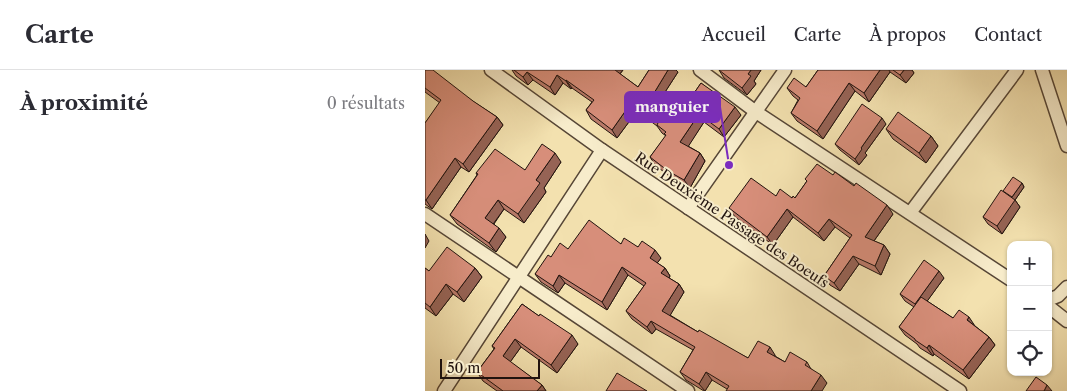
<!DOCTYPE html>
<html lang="fr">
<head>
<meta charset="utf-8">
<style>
  body { margin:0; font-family:"Libre Caslon Text",serif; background:#f7f7f7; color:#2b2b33 }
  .controls { position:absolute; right:15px; bottom:15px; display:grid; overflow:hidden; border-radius:10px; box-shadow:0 1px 4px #0004 }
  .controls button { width:45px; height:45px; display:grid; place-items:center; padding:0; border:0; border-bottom:1px solid #e1e1e2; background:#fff; color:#2b2b33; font:25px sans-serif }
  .scale { position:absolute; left:15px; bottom:12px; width:100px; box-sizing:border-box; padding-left:5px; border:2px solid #21130e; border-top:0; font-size:14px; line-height:18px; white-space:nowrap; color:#21130e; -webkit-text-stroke:4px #f7eccb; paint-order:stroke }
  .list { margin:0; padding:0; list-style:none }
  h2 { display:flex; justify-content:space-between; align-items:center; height:65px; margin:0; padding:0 20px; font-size:21px }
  h2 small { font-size:16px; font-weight:400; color:#7c7c81 }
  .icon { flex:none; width:28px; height:28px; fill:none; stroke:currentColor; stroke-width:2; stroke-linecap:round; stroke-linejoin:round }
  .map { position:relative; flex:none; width:642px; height:321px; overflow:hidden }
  header { display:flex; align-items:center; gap:30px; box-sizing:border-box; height:70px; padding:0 25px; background:#fff; border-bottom:1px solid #e1e1e2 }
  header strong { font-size:24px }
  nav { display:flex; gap:28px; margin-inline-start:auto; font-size:18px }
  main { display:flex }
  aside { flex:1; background:#fff }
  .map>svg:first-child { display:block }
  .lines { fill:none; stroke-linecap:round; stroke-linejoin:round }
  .street-casing { stroke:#564636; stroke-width:15 }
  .street { stroke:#f7eccb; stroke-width:12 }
  .wall { fill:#b97a69; stroke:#21130e }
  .shaded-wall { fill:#966355; stroke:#21130e }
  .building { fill:#d78e7a; stroke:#21130e }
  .labels { text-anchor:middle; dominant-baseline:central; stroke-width:4; stroke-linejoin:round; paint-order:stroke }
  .street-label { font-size:14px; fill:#21130e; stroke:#f7eccb }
  .leader { fill:none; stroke:#7b2cbf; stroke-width:2 }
  .callout-dot { fill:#7b2cbf; stroke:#f7eccb; stroke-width:2 }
  .callout { fill:#7b2cbf; stroke:#7b2cbf; stroke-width:2 }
  .callout-label { font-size:15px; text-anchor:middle; font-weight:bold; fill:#fff }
</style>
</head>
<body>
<header>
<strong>Carte</strong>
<nav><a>Accueil</a><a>Carte</a><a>À propos</a><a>Contact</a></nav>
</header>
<main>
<aside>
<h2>À proximité<small>0 résultats</small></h2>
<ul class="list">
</ul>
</aside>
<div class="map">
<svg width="642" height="321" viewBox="0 0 642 321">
  <rect width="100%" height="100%" fill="#f3e1af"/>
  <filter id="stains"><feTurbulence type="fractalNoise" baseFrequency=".004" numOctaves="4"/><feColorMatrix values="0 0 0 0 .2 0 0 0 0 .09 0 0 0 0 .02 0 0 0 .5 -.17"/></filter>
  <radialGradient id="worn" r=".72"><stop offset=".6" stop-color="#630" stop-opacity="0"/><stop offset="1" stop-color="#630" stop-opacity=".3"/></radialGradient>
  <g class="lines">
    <defs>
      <g id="street">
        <path d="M66,0L177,80L535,321"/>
        <path d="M275,0L331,42L586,210"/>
        <path d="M617,0L642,76"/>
        <path d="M263,138L360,0"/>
        <path d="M485,143L592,0"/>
        <path d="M0,144L263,321"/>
        <path d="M623,230L633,226L642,217"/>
        <path d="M623,236L642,251"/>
        <path d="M19,321L177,80"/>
      </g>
    </defs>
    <use href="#street" class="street-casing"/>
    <use href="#street" class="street"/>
  </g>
  <g class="wall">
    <path d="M0,0L72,47L78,55L44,102L36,97L7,139L0,134V53L15,33L0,22Z"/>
    <path d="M87,0H198L195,4L213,17L224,0H251L253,2L233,33L252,48L276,13L316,45L299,67L279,52L263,76L275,83L280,91L265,118L248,109L230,95L225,87L241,66L237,63L232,56L212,41L192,68L166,49L161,40L167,32L147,18L146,19L138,13L130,25L108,10L103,15L91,6Z"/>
    <path d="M294,0H336L329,11L331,14L322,25L299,8Z"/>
    <path d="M393,0H487L489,3L481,13L465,2L444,32L430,21L398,69L372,51L366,43L373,30L368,26L362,18L381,17Z"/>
    <path d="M461,54L440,83L442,85L434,95L415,80L410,74Z"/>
    <path d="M461,59L506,66L513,76L501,93L468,69Z"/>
    <path d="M136,92L119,118L121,122L99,153L79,139L69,154L81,167L71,182L32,154L25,145L52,105L51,103L100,100Z"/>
    <path d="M380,109L468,144L449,171L459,175L465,184L456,205L434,194L415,221L405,215L399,206L425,168L410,157L399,171L368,147L348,175L310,147L304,138L351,126L370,128L382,111Z"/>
    <path d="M597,113L599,117L590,130L595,137L577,164L563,154L558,147L578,121Z"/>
    <path d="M196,174L213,177L236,188L232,193L240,198L245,206L244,208L254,214L259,222L245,245L273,262L323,288L350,285V286L360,292H382L386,299L402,313L302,319L287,310L280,321H279L261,310L255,302L268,280L231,259L227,264L207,249L201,241L219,216L203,205L182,240L140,213L133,223L116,212L110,204L126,187L143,179Z"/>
    <path d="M0,198L4,201L50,198L57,207L39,232L28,224L11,246L0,238Z"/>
    <path d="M519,208L502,231L528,248L550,256L564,267L570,275L544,309L509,284L508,286L495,278L492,274L480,265L474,257L489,237L480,231L475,224Z"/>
    <path d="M97,234L153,274L132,303L96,277L85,292L117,315L121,321H72L58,311L52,302L69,279L67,276Z"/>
  </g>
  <g class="shaded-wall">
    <path d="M189,0H198L193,6Z"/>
    <path d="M243,0H251L253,2L231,36L226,28Z"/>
    <path d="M326,0H336L329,11L331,14L322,25L317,18L323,4Z"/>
    <path d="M455,0H464L465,2L444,32L439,23Z"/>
    <path d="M479,0H487L489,3L481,13L475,5Z"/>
    <path d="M102,2L108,10L103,15L98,7Z"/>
    <path d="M132,5L138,13L130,25L125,17Z"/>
    <path d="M141,10L147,18L146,19L141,11Z"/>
    <path d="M424,13L430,21L398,69L392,61Z"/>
    <path d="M206,33L212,41L192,68L187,60Z"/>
    <path d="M310,37L316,45L299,67L294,59Z"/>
    <path d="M274,44L279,52L261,80L255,72Z"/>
    <path d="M72,47L78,55L44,102L38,94Z"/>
    <path d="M457,48L461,54L440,83L442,85L434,95L430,89L436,78Z"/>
    <path d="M506,66L513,76L501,93L494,83Z"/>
    <path d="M130,83L136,92L119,118L121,122L99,153L93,144L111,110Z"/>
    <path d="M275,83L280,91L265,118L259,110Z"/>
    <path d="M30,88L36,97L7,139L1,130Z"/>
    <path d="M597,113L599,117L590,130L595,137L577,164L572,156L587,127Z"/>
    <path d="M73,130L79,139L66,157L60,148Z"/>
    <path d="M462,135L468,144L446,175L440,167Z"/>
    <path d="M362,139L368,147L348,175L342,167Z"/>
    <path d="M404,149L410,157L399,171L393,163Z"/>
    <path d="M74,158L81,167L71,182L64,173Z"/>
    <path d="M0,164L4,171L0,178Z"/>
    <path d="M459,175L465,184L456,205L450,196Z"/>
    <path d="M230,180L236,188L230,196L225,188Z"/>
    <path d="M428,186L434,194L415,221L409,213Z"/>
    <path d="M197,197L203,205L182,240L177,232Z"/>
    <path d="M50,198L57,207L39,232L32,222Z"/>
    <path d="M240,198L245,206L242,211L236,203Z"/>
    <path d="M514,201L519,208L495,241L490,234Z"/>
    <path d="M134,205L140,213L133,223L128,216Z"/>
    <path d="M21,214L28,224L11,246L5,237Z"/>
    <path d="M254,214L259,222L243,249L237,241Z"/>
    <path d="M544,247L550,256L542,250Z"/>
    <path d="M226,251L231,259L227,264L222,257Z"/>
    <path d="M147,265L153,274L132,303L126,295Z"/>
    <path d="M564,267L570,275L544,309L538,300Z"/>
    <path d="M90,269L96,277L83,295L78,286Z"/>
    <path d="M504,275L509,284L508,286L502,278Z"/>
    <path d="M345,277L350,285L348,290L342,282Z"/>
    <path d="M281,302L287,310L280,321L274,314Z"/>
    <path d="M396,305L402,313L397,321H386Z"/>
    <path d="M117,315L121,321H112Z"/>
    <path d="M622,315L627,321H619Z"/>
  </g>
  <g class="building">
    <path d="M0,0H8L48,31L72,47L38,94L30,88L1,130H0V53L16,30L0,18Z"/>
    <path d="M89,0H190L213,17L224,0H243L226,28L252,48L276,13L310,37L294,59L274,44L255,72L275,83L259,110L243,101L225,87L241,65L239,64L241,62L232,55L233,53L206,33L187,60L161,40L169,30L141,10V11L132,5L125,17L102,2L98,7Z"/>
    <path d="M294,0H326L323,4L326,6L317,18Z"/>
    <path d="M393,0H455L439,23L424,13L392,61L366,43L375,28L362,18L369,8L381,17Z"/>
    <path d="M468,0H479L475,5Z"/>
    <path d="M437,34L457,48L436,78L437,79L430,89L410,74Z"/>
    <path d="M473,42L506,66L494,83L461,59Z"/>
    <path d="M117,74L130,83L111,110L115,113L93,144L73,130L60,148L74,158L64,173L25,145L53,104L51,103L70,79L100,100Z"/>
    <path d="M392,94L408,105L410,102L429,116L431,113L462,135L440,167L459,175L450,196L428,186L409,213L399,206L427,165L404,149L393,163L362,139L342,167L304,138L326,108L351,126L355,119L367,128L368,126L370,128L382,111L380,109Z"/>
    <path d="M588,107L597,113L587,127L578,121Z"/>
    <path d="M576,120L590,130L572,156L558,147Z"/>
    <path d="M164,150L196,174L199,168L213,177L217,171L230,180L225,188L240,198L236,203L254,214L237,241L273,262L274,260L323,288L333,271L345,277L342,282L360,292L365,282L382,292L380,295L396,305L386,321H301L304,316L281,302L274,314L255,302L270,277L226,251L222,257L201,241L221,213L197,197L177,232L134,205L128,216L110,204L123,185L126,187L135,173L143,179Z"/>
    <path d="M22,177L50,198L32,222L21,214L5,237L0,233V198L4,201Z"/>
    <path d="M499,190L514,201L490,234L475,224Z"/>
    <path d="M496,227L528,248L534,240L544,247L542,250L564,267L538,300L504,275L502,278L490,270V269L474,257Z"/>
    <path d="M97,234L114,246L115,244L147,265L126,295L90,269L78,286L117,315L112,321H78L52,302L70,278L67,276Z"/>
    <path d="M192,303L222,321H181Z"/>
    <path d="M611,307L622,315L619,321H601Z"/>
  </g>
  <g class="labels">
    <g class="street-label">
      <text transform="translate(307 150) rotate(34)">Rue Deuxième Passage des Boeufs</text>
    </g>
  </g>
  <path class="leader" d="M304 95L295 37"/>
  <circle class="callout-dot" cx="304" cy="95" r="5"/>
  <rect class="callout" x="200" y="22" width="95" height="30" rx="5"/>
  <g class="callout-label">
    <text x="247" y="42">manguier</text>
  </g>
  <rect width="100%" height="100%" filter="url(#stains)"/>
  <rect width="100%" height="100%" fill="url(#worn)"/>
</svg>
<div class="controls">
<button>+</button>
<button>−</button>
<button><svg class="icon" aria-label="locate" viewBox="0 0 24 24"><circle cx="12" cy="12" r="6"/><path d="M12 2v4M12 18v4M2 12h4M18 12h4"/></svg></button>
</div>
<div class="scale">50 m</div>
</div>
</main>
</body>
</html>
